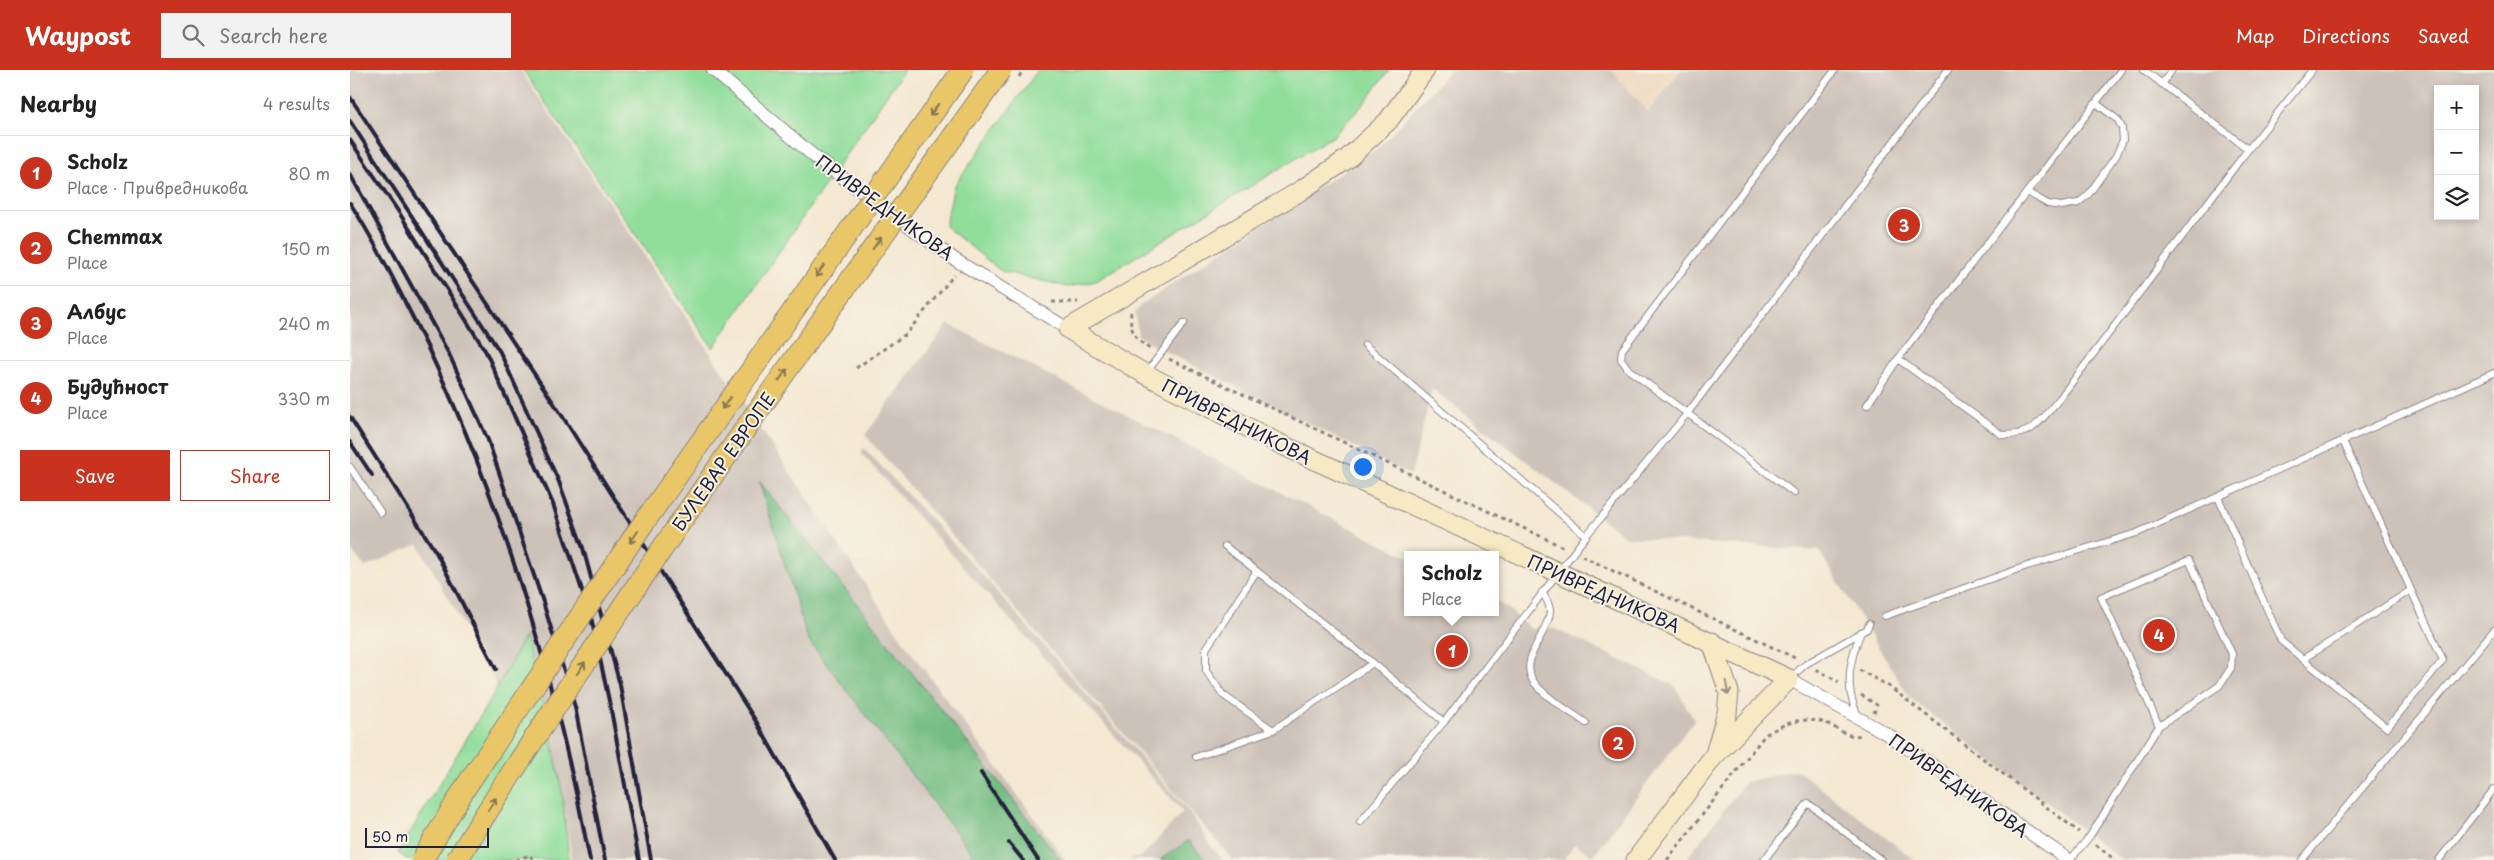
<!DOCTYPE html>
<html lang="en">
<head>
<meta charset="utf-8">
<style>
  body { margin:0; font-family:"Playpen Sans",sans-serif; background:#f2f2f2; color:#222 }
  .controls { position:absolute; right:15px; top:15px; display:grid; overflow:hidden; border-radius:0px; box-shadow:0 2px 8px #0003 }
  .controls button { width:45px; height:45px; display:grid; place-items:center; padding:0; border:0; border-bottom:1px solid #e0e0e0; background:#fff; color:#222; font:25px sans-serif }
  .scale { position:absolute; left:15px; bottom:12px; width:124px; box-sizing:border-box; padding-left:5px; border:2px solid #22223b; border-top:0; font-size:14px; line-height:18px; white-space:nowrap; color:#22223b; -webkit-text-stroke:4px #f7f3e8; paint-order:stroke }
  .you { position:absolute; left:1012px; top:396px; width:18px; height:18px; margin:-12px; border:4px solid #fff; border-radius:50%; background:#1a73e8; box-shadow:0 0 0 8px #1a73e833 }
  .badge { display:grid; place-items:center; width:32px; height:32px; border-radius:50%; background:#c8321e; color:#fff; font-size:16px; font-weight:700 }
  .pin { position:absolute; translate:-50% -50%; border:2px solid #fff; box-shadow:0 1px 5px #0006 }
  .popup { position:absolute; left:1054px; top:481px; width:95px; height:65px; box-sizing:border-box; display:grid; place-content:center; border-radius:0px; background:#fff; filter:drop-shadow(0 1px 4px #0005); font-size:16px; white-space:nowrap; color:#767676 }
  .popup b { font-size:19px; color:#222 }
  .popup::after { content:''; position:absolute; left:50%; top:100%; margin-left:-10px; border:10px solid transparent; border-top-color:#fff }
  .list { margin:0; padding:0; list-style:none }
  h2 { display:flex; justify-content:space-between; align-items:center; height:65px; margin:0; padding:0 20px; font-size:21px }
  h2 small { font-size:16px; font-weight:400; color:#767676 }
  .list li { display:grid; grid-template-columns:32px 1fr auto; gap:15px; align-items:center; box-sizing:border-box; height:75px; padding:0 20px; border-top:1px solid #e0e0e0 }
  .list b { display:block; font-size:19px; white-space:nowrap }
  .list p { margin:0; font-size:16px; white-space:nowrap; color:#767676 }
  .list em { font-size:16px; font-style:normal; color:#767676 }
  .actions { display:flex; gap:10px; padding:15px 20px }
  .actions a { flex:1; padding:11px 0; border:1px solid #c8321e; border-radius:0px; text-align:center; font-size:18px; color:#c8321e }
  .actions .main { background:#c8321e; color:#fff }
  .icon { flex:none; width:28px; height:28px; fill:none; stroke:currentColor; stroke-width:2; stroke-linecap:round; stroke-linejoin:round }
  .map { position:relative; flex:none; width:2144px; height:790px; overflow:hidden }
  header { display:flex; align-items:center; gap:30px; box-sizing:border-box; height:70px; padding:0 25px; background:#c8321e; color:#fff }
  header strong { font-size:24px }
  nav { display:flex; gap:28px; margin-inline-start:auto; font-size:18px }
  .search { width:350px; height:45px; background:#f2f2f2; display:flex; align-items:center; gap:12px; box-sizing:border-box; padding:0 18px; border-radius:0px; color:#767676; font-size:19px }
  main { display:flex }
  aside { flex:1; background:#fff }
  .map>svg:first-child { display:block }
  .built { fill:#efd6bb }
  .industrial { fill:#cdc2b9; fill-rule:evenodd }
  .green { fill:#91de9b; stroke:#5a806b }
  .forest { fill:#74bd83; stroke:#4b705f }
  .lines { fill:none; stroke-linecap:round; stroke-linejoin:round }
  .lane-casing { stroke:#8b8586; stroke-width:8 }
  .street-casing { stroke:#8b8586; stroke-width:14 }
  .secondary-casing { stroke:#8b8586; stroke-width:21 }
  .path { stroke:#8b8586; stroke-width:3; stroke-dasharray:4 4; stroke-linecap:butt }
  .lane { stroke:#fff; stroke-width:6 }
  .street { stroke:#fff; stroke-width:12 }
  .secondary { stroke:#f6e9c3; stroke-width:19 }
  .rail { stroke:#22223b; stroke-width:4 }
  .primary-bridge-casing { stroke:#8b8586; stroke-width:23; stroke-linecap:butt }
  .path-bridge { stroke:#8b8586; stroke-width:3; stroke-dasharray:4 4; stroke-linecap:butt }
  .primary-bridge { stroke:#e9c769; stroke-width:21 }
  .oneway { stroke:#867452 }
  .oneway2 { stroke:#978f86 }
  .labels { text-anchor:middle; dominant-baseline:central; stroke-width:4; stroke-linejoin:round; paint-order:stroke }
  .street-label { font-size:18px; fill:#22223b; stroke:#f7f3e8 }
</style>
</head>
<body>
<header>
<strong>Waypost</strong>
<div class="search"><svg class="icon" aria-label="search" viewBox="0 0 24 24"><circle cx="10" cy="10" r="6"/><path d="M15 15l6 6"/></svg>Search here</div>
<nav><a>Map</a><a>Directions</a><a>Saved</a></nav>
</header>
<main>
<aside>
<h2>Nearby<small>4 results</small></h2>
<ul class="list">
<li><span class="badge">1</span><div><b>Scholz</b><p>Place · Привредникова</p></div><em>80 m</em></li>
<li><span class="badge">2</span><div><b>Chemmax</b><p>Place</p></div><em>150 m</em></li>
<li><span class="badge">3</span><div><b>Албус</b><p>Place</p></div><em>240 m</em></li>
<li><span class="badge">4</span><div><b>Будућност</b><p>Place</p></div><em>330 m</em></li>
</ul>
<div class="actions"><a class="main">Save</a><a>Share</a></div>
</aside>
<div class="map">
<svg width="2144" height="790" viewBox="0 0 2144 790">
  <rect width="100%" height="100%" fill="#f7f3e8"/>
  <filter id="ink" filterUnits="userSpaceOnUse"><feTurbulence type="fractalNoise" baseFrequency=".02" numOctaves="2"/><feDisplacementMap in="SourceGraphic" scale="10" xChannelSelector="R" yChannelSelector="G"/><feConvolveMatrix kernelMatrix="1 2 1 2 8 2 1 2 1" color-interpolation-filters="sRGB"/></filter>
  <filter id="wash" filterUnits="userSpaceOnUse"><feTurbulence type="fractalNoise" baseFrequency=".0096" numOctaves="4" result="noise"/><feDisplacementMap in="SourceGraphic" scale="20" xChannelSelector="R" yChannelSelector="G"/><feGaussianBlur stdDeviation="1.12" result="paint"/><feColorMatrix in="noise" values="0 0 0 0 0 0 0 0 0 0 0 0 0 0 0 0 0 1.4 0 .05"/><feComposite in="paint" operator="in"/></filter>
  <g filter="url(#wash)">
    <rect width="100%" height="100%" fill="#f4e8d2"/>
    <path class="built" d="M1261,0H1331L1298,42Z"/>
    <g class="industrial">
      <path d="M0,0H170L558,578L716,790H222L212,722L175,567L147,618L144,610L68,474L15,497L0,479Z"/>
      <path d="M1101,0H1261L1298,42L1331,0H2144V790H1772L1560,628L1469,481L1276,467L1082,319L1061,405L803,275L788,265L785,243L791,235L1028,78ZM2088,19H2125V146H2088Z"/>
      <path d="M598,254L1058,487V542H1146V532L1155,536L1181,559L1203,558L1325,616L1344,650L1243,786L1225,774L1213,790H883L515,365Z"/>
      <path d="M514,378L629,501L840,743L863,779L873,790H777L791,787L833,742L511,383Z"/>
      <path d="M1447,700L1565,790H1336L1395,712Z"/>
    </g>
    <g class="green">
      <path d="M173,0H554L363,278Z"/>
      <path d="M688,0H1039L1012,36L983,66L746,211L718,217L651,201L595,156L604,116Z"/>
      <path d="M175,566L201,665L212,722L219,790H58L48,783L147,618Z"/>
    </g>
    <g class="forest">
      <path d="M409,411L711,790H627L458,570Z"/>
      <path d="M839,770L855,790H810Z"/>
    </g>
  </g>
  <g filter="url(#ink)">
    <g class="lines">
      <defs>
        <g id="lane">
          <path d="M1794,0L1898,79"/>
          <path d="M1812,14L1822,0"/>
          <path d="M1677,122L1698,134L1711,136L1728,133L1738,125L1766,86L1773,70L1772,58L1768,50L1746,33"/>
          <path d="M1015,275L1236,466"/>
          <path d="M1548,289L1652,365C1684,366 1690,351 1710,328L1893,86L1962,0"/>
          <path d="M796,303L834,253"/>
          <path d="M1517,335L1548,289L1771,0"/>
          <path d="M0,397L31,443"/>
          <path d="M1444,423L1279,300L1271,289L1272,280L1485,0"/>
          <path d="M1868,427L1931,571L2037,658L2093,590L1993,371"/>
          <path d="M875,476L1023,593L1094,652"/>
          <path d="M906,502L856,579V601L873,625L923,660"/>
          <path d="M1192,522C1196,528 1199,533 1200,540C1200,561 1170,587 1182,609C1191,625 1221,642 1236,653"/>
          <path d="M1535,546L1674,497L1787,463L2144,303"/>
          <path d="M1953,589L2061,520"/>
          <path d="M1440,608L1456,594L1517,559L1519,554"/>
          <path d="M1508,646C1494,617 1499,591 1511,562"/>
          <path d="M846,687L923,660L1023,593"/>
          <path d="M1010,752L1094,652L1236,466L1336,345L1598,0"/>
          <path d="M1414,790L1458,733L1531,790"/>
          <path d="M1720,790L1740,766L1809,656L1869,616L1881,598L1882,584L1839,490L1751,527L1809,656"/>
          <path d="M1952,790L2144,560"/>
          <path d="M2089,790L2144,719"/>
        </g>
        <g id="street">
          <path d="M363,0L466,88L604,189L718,259"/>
          <path d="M1439,609L1537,664L1719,790"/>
        </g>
        <g id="secondary">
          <path d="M1075,0L1038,51L997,89L950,121L718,259L795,304L928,373L1439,609L1363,687L1286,790"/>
          <path d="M1362,572L1379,622L1377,643L1366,681"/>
        </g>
      </defs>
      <use href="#lane" class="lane-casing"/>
      <use href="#street" class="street-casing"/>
      <use href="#secondary" class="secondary-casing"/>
      <g class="path">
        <path d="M702,232H728"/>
        <path d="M781,242C779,261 785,269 800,279"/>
        <path d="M819,289L1215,478"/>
        <path d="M506,298L556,264L604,205"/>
        <path d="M1232,486L1447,589"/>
        <path d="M1466,599L1489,612"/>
        <path d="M1509,600L1537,615L1729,762"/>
        <path d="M1511,625L1527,635L1524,643"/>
        <path d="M1746,775L1765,790"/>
        <path d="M166,790L180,785L183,790"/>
        <path d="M1317,790L1415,665C1434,653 1455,645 1478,654C1487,658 1500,669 1510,665"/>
      </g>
      <use href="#lane" class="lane"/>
      <use href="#street" class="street"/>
      <use href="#secondary" class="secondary"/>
      <g class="rail">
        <path d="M0,27L211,344L407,653L485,790"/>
        <path d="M0,51L150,282L209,412L233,478L270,615L301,790"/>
        <path d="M0,70L50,144L136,282L203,434L241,547L261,640L289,790"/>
        <path d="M0,104L99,284L138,370L193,532L225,637L255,790"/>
        <path d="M0,133C21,165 38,198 55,232C145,406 203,598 240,790"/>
        <path d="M0,347L87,484L146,599"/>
        <path d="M0,372L22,405"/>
        <path d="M631,703L688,790"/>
        <path d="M659,773L673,790"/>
      </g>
      <defs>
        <g id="primary-bridge">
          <path d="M72,790L115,718L290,458L613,0"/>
          <path d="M107,790C163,698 224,609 284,520C403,345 527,173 651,0"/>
        </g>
      </defs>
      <use href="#primary-bridge" class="primary-bridge-casing"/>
      <path class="path-bridge" d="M669,7L673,0"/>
      <use href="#primary-bridge" class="primary-bridge"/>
    </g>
    <defs><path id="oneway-shaft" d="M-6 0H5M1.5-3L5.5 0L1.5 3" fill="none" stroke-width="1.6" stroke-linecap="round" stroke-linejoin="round" transform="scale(1.25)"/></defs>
    <g class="oneway">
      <use href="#oneway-shaft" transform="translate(584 40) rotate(125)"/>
      <use href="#oneway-shaft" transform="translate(527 173) rotate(-54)"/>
      <use href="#oneway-shaft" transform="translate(470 201) rotate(125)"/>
      <use href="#oneway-shaft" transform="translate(433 305) rotate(-54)"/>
      <use href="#oneway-shaft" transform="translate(376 333) rotate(125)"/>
      <use href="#oneway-shaft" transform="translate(284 467) rotate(124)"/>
      <use href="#oneway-shaft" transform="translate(231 598) rotate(-56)"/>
      <use href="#oneway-shaft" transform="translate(142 734) rotate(-58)"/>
    </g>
    <use class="oneway2" href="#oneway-shaft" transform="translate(1377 618) rotate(80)"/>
  </g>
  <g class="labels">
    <g class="street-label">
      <text transform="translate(535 137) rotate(36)">ПРИВРЕДНИКОВА</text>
      <text transform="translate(887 351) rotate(27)">ПРИВРЕДНИКОВА</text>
      <text transform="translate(373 391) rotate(-55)">БУЛЕВАР ЕВРОПЕ</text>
      <text transform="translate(1254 523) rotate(24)">ПРИВРЕДНИКОВА</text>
      <text transform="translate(1609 715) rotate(35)">ПРИВРЕДНИКОВА</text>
    </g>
  </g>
</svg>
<div class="controls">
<button>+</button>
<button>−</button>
<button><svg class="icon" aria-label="layers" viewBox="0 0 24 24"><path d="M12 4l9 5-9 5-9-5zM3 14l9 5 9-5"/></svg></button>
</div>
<div class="scale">50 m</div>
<div class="you"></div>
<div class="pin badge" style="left:1102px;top:581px">1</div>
<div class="popup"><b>Scholz</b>Place</div>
<div class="pin badge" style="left:1268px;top:673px">2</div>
<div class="pin badge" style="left:1554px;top:155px">3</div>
<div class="pin badge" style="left:1809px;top:565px">4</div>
</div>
</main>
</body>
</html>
